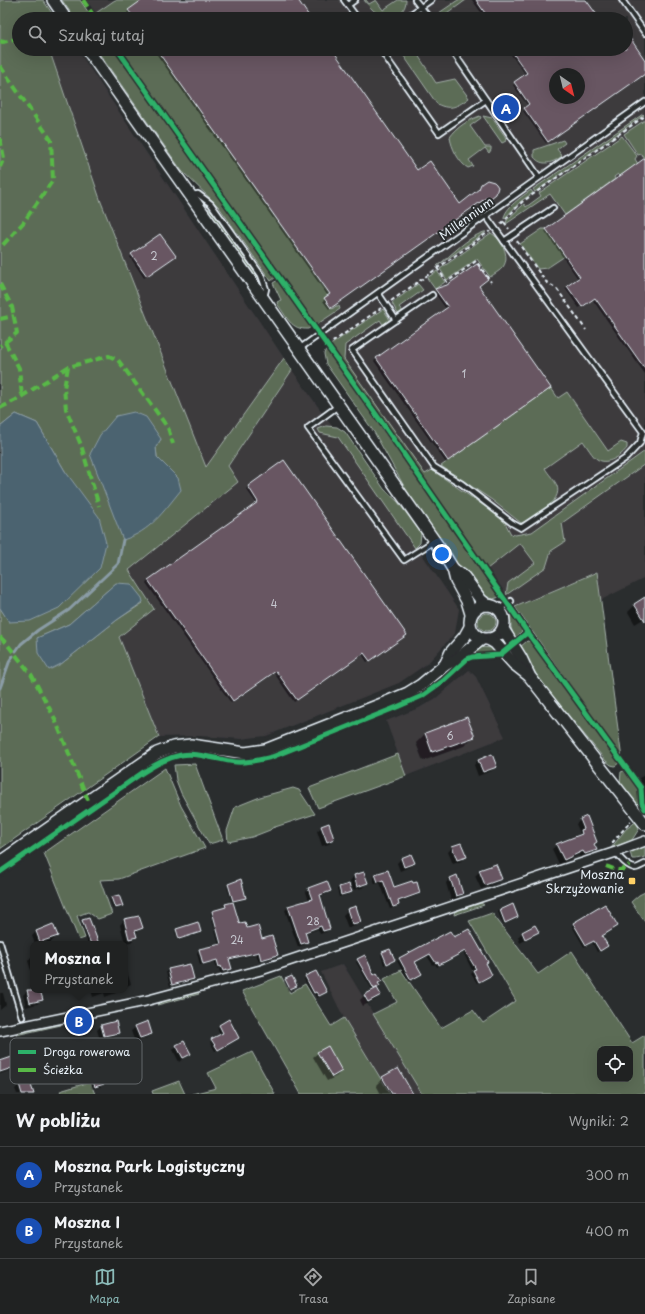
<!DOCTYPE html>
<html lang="pl">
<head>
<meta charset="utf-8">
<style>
  body { margin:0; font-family:"Playpen Sans",sans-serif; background:#2d2f2f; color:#f1f3f6 }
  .controls { position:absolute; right:12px; bottom:12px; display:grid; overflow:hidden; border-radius:8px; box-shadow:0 4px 16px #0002 }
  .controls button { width:36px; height:36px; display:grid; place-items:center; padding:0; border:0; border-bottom:1px solid #3d3f40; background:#202222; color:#f1f3f6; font:20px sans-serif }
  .compass { position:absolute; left:549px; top:68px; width:36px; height:36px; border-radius:50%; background:#202222; box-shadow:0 4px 16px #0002; rotate:145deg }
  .you { position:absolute; left:442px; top:554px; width:14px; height:14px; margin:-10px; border:3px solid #fff; border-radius:50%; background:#1a73e8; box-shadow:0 0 0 6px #1a73e833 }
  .badge { display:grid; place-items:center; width:26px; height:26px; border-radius:50%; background:#8bbbb9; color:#fff; font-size:13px; font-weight:700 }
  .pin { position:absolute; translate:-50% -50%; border:2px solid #fff; box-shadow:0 1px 4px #0006 }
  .popup { position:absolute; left:30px; top:941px; width:98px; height:52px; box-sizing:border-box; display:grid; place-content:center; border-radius:8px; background:#202222; filter:drop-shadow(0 1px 3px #0005); font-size:13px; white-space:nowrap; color:#a2a4a5 }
  .popup b { font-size:15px; color:#f1f3f6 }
  .popup::after { content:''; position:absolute; left:50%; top:100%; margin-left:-8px; border:8px solid transparent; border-top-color:#202222 }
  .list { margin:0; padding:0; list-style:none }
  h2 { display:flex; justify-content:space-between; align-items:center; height:52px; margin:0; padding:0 16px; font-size:17px }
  h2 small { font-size:13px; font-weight:400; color:#a2a4a5 }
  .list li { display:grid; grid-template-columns:26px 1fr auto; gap:12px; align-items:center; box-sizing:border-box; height:56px; padding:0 16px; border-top:1px solid #3d3f40 }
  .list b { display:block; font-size:15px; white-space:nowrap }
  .list p { margin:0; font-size:13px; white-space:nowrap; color:#a2a4a5 }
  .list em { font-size:13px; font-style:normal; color:#a2a4a5 }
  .icon { flex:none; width:22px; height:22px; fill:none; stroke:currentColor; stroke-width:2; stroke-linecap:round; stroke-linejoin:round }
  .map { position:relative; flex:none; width:645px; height:1094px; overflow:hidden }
  .search { position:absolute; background:#202222; box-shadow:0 4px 16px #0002; left:12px; right:12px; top:12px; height:44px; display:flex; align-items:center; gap:10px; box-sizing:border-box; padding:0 14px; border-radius:22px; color:#a2a4a5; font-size:15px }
  .sheet { height:164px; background:#202222 }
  nav { display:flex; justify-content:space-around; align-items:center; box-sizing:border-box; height:56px; border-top:1px solid #3d3f40; background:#202222; font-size:11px; color:#a2a4a5 }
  nav a { display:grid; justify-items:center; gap:2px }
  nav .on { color:#8bbbb9 }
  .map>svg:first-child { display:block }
  .built { fill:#3c3a3e; fill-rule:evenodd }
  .green { fill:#5c6c56; stroke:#a2aea7; fill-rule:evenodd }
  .water { fill:#4b636f; stroke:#8a9ca6 }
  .shadow { fill:#0007; fill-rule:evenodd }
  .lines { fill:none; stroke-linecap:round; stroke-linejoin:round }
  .stream { stroke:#8a9ca6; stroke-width:3 }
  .building { fill:#675762; stroke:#e8f1f8; fill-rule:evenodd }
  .service-casing { stroke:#e8f1f8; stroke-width:8 }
  .minor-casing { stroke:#e8f1f8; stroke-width:12 }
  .tertiary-casing { stroke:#e8f1f8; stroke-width:14 }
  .path { stroke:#e8f1f8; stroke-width:2; stroke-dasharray:4 3; stroke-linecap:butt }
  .service { stroke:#2a2d2e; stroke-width:4.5 }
  .minor { stroke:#2a2d2e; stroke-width:9 }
  .tertiary { stroke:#2a2d2e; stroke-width:11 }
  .quiet { stroke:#58b947; stroke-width:4; stroke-dasharray:8 4; stroke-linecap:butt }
  .cycleway-casing { stroke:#2a2d2e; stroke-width:8 }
  .cycleway { stroke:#2db169; stroke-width:5 }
  .poi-dot { fill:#ffd166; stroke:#2a2d2e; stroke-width:1.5 }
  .labels { text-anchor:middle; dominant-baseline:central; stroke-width:4; stroke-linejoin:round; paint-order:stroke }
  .number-label { font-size:10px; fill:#c8cad2 }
  .street-label { font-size:12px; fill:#e8f1f8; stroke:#2a2d2e }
  .poi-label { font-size:12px; fill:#e8f1f8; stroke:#2a2d2e; text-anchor:end }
  .key { fill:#2a2d2e; stroke:#63686b; stroke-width:1 }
  .key-label { font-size:11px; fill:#e8f1f8 }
</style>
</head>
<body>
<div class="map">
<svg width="645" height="1094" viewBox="0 0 645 1094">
  <rect width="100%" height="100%" fill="#2a2d2e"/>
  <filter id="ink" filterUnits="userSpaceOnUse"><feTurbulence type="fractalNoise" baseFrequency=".025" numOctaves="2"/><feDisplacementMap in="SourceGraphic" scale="8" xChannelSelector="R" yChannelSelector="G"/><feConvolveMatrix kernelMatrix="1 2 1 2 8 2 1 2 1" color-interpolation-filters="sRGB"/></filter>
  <g filter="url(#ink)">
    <g class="built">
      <path d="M86,0H645V578L601,600L596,572L515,607L121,49H626V19H100ZM555,74H579V98H555Z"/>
      <path d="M49,49H77L284,358L206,468L101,202Z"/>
      <path d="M292,370L400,522L459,609L455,633L428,663L399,683L266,736L241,739L200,736L159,737L119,637L154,609L129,570L237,482L228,466Z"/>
      <path d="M469,670L476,677L505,737L406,776L386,721L419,708L436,698Z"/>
      <path d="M343,964L422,1094H390L344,1018L321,972Z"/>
    </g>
    <g class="green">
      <path d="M0,0H43L56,19H19V49H49L101,202L206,467L284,358L292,370L228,466L238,482L129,570L154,609L119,637L159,737L0,849V608L10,622L65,471L37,423L16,414L0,427ZM116,416L161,439L156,447L157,457L178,478ZM116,583L143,603L117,620L61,664L37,638L69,624Z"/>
      <path d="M62,0H80L93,19H75Z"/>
      <path d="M115,0H142L135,19H100L96,13Z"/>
      <path d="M364,0H366L369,4L376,0L383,10L398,0H406C406,15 390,21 378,14C372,10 368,5 364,0Z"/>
      <path d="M458,0H466L440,19L437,18L436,15Z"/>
      <path d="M96,49H115L276,277L271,281L219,207L182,171Z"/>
      <path d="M121,49H156L329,294L324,298L332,309L336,306H339L340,309L316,325Z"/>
      <path d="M399,49H425L416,52L436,83L455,79L469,98C458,106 451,111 437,104Z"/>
      <path d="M643,114L644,115L535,192L533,189Z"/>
      <path d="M480,116L481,118L470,126L485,147H491V150L489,153L485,148L469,160L473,166L468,168C459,163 451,147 450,137C457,127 468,120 480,116Z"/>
      <path d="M483,116L492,118L505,136L506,141L502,143Z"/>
      <path d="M645,120V159L641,154L638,155L624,134Z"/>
      <path d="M622,136L637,156L635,159L638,164L620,176L618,174L614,177L615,179L565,215L550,194L506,224L507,220L524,204L526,207L541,196L539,193Z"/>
      <path d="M563,140L565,143L557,149L562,156C553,163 542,167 534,157V150Z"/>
      <path d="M531,190L533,193L521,201L504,219C504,208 523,196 531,190Z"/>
      <path d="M208,208L216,216L254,271L257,276V279L207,210Z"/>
      <path d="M542,229H546L565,256L547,268L538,269L520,244Z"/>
      <path d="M484,232H486L437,266C453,254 466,238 484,232Z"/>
      <path d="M491,233C501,239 511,256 503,267C500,271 494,274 490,277L477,259L447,280L440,269Z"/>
      <path d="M437,271L445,282L435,289L427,278Z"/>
      <path d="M278,280L311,327L308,329C291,330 287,317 278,305L277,302L281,300L273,283Z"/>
      <path d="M418,284L423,290L399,307L404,313L401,315L398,314L392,303Z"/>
      <path d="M383,309L389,318V323L384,326L380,320L345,345L344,359L425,474L432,470L503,519L511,534L515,535L532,532L645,451V464L562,523L565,542L551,551L546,567L506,595L508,583L535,563L520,543L487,569L329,346Z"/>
      <path d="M326,349L500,597L493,599L485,596L472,583L445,549L405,488L374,432L326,364L324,354Z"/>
      <path d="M551,388L558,398L567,392L608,451L621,442L627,444V448C621,456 607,466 597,459C593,457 586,445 583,441L545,468C548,474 555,480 557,486C563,501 534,519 521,523L492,500L441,466Z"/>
      <path d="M326,426L337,427L345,432L384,489L398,502L421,533L420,543L415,548L338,437L320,433L318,429Z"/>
      <path d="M597,572L622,759L515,607Z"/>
      <path d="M510,610L523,630L514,639L511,627Z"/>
      <circle cx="487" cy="622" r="9"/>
      <path d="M527,641L532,642L561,684L620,762L615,766L611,765L606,761L542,683L519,648Z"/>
      <path d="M481,647L492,648L498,652L468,656Z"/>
      <path d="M398,754L406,776L318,808L309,788Z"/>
      <path d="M195,764L223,840L209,844L181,793L176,780L174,765Z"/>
      <path d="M165,768L181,806L205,848L119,879L100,880L112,914L98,919L88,912L77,916L85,938L79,940L44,853Z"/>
      <path d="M624,771L639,789V806L620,783L621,772Z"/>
      <path d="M293,788L299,790L315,814L272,828L270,830L252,837L228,842L227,831L235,807L260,797Z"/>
      <path d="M637,821L639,829L632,840L611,848L626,829Z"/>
      <path d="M645,847V857L636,859H632L630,852Z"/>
      <path d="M645,892V922L631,902L639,895Z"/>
      <path d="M481,903L484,905L454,915L455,911Z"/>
      <path d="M492,913L538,974L572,951L632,1043L645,1035V1094H422L373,1014L397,1002L384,979L401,970L441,1028L473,1010L483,1023L516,1001L469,921ZM600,1049H630V1079H600Z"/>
      <path d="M281,976L290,993L305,984L331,1026L344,1018L390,1094H301L242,991Z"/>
      <path d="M197,992L199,994L157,1005L160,1002Z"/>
      <path d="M59,1023L61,1025L16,1035V1034L17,1032Z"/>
      <path d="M252,1052L275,1094H192L216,1088L208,1073Z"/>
      <path d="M179,1081L185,1094H153L152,1091Z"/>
      <path d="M90,1082L95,1094H62L60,1091Z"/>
    </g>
    <g class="water">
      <path d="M134,412L146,417L161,439L156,447L157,457L178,478L181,490C163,512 151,531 123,540L90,454L100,435L116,416Z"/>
      <path d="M16,414L37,423L65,471L99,517L106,543L100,568L59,608L30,621L9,622L0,608V427Z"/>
      <path d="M116,583L131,584L142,598L143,602L117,620L61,664L49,670L38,653L37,638L69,624Z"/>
    </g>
    <g class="shadow">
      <path d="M144,0H296L310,19H132L127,12Z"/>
      <path d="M472,0H585L598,19H486Z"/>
      <path d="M612,14L615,19H605Z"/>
      <path d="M626,34L645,61V73L546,143L523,111L528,106L513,85L526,75L507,49H626ZM555,74H579V98H555Z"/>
      <path d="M153,49H331L417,171L459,205L478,192L482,185L496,194L491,198L483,200L329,309L323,301L328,296Z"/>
      <path d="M645,160V374L592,299L579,308L565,288L578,279L545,231Z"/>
      <path d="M132,255L173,258L144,278L130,257Z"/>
      <path d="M451,283L478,286L550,388L446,463L374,361L446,309L434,292Z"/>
      <path d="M284,462L404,637L367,662L362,654L294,702L274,673L231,703L146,583L257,504L246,489Z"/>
      <path d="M645,598V618L635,624L628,612L635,605Z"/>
      <path d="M425,734L474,736L464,746L423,761L416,743Z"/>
      <path d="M491,755L495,766L491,771L478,776L474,765L478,760Z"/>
      <path d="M645,775V789L644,790L639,778Z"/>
      <path d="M581,820L596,842L594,845L595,849L591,854L580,858L579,855L559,864L552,849L557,845L577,837V836L580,833L576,824Z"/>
      <path d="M322,827L333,839L329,844L322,846L317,831Z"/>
      <path d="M453,847L465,856L461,861L453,864L448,852Z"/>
      <path d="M411,855L414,863L409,867L400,871L397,863L401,859Z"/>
      <path d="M388,871L393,889L419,893L416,896L397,902L398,904L395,907L390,909L380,883L375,884L373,878L376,875Z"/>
      <path d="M480,871L501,879L496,883L481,889L475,876Z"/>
      <path d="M363,873L367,883L362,888L353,890L350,881L354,876Z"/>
      <path d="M457,876L462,893L458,898L451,900L446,883L450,878Z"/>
      <path d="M229,885L245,897L243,899L232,903L239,924L261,940L277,955L274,957L259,962L256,954L228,960L231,969L228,971L220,973L219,968L217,969L215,962L200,965L197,953L199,950L219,945L211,914L213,912L224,909V907L226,905L232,903L227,887Z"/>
      <path d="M309,888L330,891L326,894L320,897L329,929L326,932L320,934L318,929L304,934L307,941L304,945L298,947L285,910L289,907L309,901L306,892Z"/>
      <path d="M339,888L351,892L349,894L339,897L337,889Z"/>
      <path d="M112,898L121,905L113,909L110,900Z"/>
      <path d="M348,910L360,921L355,926L348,928L343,915Z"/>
      <path d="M500,910L517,917L503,924L498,912Z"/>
      <path d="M130,918L142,928L135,933L136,937L131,942L125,943L120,925L124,920Z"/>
      <path d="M83,921L98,944H88L81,923Z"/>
      <path d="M573,924L617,926L601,937L605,948L597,952L592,942L584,947L572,926Z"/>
      <path d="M53,926L57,936L49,944H35L32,936L36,932Z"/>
      <path d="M535,927L538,932L533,936L520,943L518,937L522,933Z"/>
      <path d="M177,930L200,932L198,934L178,940L175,932Z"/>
      <path d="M450,932L454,939L487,962L485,964L489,977L477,983L471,974L473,972L463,952L437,967L435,964L433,965L427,956L415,962L419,976L409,982L397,961Z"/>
      <path d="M382,953L393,960L384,965L381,955Z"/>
      <path d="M31,957H33V977L28,961Z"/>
      <path d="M358,960L374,976L381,981L375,988L379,995L375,1000L363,1006L360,1000L364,996L373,991L356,962Z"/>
      <path d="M178,967L193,979L191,981L170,986L166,972L168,970Z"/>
      <path d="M125,972H127L131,984L125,987Z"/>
      <path d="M306,977L326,992L317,998L314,993L312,994L304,979Z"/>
      <path d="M286,980L296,985L288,991L284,982Z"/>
      <path d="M33,989L39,990L42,1000L37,1004L26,1007L23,995L27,991Z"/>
      <path d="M91,990H118L116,993L105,997L104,993L93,997Z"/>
      <path d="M0,993H3L6,1005L0,1010Z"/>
      <path d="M228,1021L236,1039L215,1051L210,1042L221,1035L217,1028Z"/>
      <path d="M102,1025L118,1032L114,1037L100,1040L97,1030Z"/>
      <path d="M136,1027L151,1034L146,1038L135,1042L131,1031Z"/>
      <path d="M177,1045L189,1054L179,1062L173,1050Z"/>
      <path d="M50,1046L66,1051L62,1055L49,1060L46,1050Z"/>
      <path d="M318,1053L341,1071L337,1076L327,1081L313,1057Z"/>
      <path d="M27,1056L39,1064L35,1069L36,1071L30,1076L33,1084L30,1086L33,1094H17L15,1089L19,1085L14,1069L0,1074V1060L1,1062Z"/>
      <path d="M74,1062L96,1064L103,1084L100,1087L92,1089L88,1076L70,1081L68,1075L72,1072L71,1065Z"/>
      <path d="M120,1063L136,1064L132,1068L118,1073L115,1067Z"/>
      <path d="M397,1069L412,1094H381L376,1085L383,1078Z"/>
    </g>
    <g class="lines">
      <g class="stream">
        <path d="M16,651L21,644L38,630L69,610L118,564L123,540"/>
        <path d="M0,688L10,660L13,656"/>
      </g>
    </g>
    <g class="building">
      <path d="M142,0H298L311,19H135L128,10Z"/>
      <path d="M476,0H586L600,19H489Z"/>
      <path d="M626,32L645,60V74L548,142L524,108L529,104L514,82L527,73L510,49H626ZM555,74H579V98H555Z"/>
      <path d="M156,49H332L417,170L430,161L460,204L479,189L481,184L487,180L494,182L496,184L498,187L496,194L491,198H486L331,308L324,298L330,294Z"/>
      <path d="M645,158V369L595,298L582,307L567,286L580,277L546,229Z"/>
      <path d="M160,234L176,256L147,276L131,254Z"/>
      <path d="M477,264L488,279L479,286L551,388L448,461L376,358L448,307L435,289L447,285Z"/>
      <path d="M284,460L407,635L370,661L364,653L297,700L276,671L233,701L148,580L258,502L248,486Z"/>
      <path d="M645,597V621L634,604Z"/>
      <path d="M467,717L475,737L432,752L425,733Z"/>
      <path d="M492,754L497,767L483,772L478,760Z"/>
      <path d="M587,816L597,842L594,844L597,850L585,854L583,851L564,860L556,844L582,834L581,830L584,829L580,819Z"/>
      <path d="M329,823L334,839L327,842L321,826Z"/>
      <path d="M461,843L467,857L457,860L452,846Z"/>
      <path d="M411,854L415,863L404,867L401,858Z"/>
      <path d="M496,864L502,879L485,885L479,870Z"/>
      <path d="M388,870L394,887L412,881L413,883L417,882L420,893L398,901L399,905L393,907L383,880L378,882L375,874Z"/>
      <path d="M364,872L368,883L357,887L354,875Z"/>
      <path d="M457,875L463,894L456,896L450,878Z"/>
      <path d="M241,879L246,898L233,901L228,884Z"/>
      <path d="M327,881L331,891L320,895L330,929L323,931L321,926L305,932L308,942L301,944L288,906L312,899L308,888Z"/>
      <path d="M349,884L352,892L341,895L339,887Z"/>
      <path d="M119,895L123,906L115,908L111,897Z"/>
      <path d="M233,902L239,922L240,923L245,922L247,928L258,925L262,939L272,936L278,955L261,960L259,952L229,959L232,969L223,971L221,966L219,967L217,960L203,964L199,949L221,944L212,911L226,907L225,904Z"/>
      <path d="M513,904L518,917L505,923L500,910Z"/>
      <path d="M605,904L618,926L602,936L608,946L600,951L594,941L586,945L573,923Z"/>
      <path d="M356,906L361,922L352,924L347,909Z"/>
      <path d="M139,916L143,928L135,931L137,937L129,939L124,919Z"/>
      <path d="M89,918L99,944H91L87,934L82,920Z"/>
      <path d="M198,922L201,932L179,939L176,929Z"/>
      <path d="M53,924L58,936L40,942L36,931Z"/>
      <path d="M535,925L539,932L525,939L522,932Z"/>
      <path d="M469,929L488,962L486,963L492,975L479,982L473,970L476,969L465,951L439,965L438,962L436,963L430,954L415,962L422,974L411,980L399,958L450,931L454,937Z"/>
      <path d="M390,949L395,960L387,964L382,952Z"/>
      <path d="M365,955L374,975L377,973L382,981L378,983L380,986L374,989L357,959Z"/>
      <path d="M190,964L194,979L172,985L168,969Z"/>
      <path d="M316,971L327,992L319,996L316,992L314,993L305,976Z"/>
      <path d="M292,976L297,986L290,989L285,979Z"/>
      <path d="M377,988L381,995L368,1002L364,995Z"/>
      <path d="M27,990H40L43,1000L30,1003Z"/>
      <path d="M229,1019L239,1038L218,1050L211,1039L223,1033L219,1025Z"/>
      <path d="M116,1021L119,1033L104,1036L101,1025Z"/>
      <path d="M148,1021L152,1034L140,1038L135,1026Z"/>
      <path d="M64,1040L67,1051L54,1056L50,1045Z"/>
      <path d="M184,1041L191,1054L183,1058L176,1045Z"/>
      <path d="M328,1046L342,1071L332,1077L317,1052Z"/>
      <path d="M27,1052L28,1055L31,1053L32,1056L37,1054L40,1065L36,1066L37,1071L30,1074L34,1084L31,1085L34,1094H22L19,1084L24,1082L18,1066L0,1072V1061Z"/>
      <path d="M96,1053L99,1062L97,1063L104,1084L95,1087L90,1073L73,1079L71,1072L75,1070L73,1061Z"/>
      <path d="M134,1057L137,1064L122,1070L119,1062Z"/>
      <path d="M398,1068L413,1094H392L382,1077Z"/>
    </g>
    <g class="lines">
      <defs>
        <g id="service">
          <path d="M344,0L358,19"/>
          <path d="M415,0L430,19"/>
          <path d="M622,0L645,33"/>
          <path d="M348,5L355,0"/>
          <path d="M404,19L431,0"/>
          <path d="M380,49L439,133L486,100"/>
          <path d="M451,49L539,177"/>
          <path d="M192,195L198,194L211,204L261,275L266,289L264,297"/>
          <path d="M504,241L553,208"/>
          <path d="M378,293L396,320"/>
          <path d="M432,295L352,350L434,467L462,484L512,523L521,528L626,458L640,443L643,432L486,216"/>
          <path d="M299,349L645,102"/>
          <path d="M338,406L308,428L404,560L434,541"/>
          <path d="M499,609L511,601"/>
          <path d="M616,852C619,858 628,867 635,868C638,868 642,865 645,864"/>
          <path d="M0,943L22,1017"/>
        </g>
        <path id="minor" d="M0,1031L145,1001L261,970L616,852L645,841"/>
        <g id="tertiary">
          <path d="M53,0L66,19"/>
          <path d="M87,49L445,556L453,569L456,581L467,601L471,614"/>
          <path d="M453,569L464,577L481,600L487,605"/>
          <circle cx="487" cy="622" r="17"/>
          <path d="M503,629L521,658L530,677L645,824"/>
          <path d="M488,639L495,643L514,664L528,675"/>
          <path d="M445,665L451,652L465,636L470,627"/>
          <path d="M0,862L157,753L173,747L191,745L245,753L265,750L384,703L408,693L421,685L445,665L458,658L482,639"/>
        </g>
      </defs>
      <use href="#service" class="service-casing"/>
      <use href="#minor" class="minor-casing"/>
      <use href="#tertiary" class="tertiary-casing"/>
      <g class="path">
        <path d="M504,222L509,229"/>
        <path d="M501,224L522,202L645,116"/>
        <path d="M517,241L545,281L557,289L586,330"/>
        <path d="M437,268L447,282L476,261L491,282"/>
        <path d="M391,301L490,231"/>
        <path d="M327,346L381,308"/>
        <path d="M612,843L631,821"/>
      </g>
      <use href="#service" class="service"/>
      <use href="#minor" class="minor"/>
      <use href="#tertiary" class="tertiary"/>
      <g class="quiet">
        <path d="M83,0L96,19"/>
        <path d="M0,41L3,42L19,38"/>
        <path d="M0,66L51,140L53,180L23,223L0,248"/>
        <path d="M0,138L4,158L0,167"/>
        <path d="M0,284L12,307L17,333L0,346"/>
        <path d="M0,319L14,316"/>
        <path d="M5,342L19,368L22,396"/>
        <path d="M68,367L64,388L66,409L81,445L99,506"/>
        <path d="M0,408L16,400L68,367L109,356L118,360L153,407L168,428L173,444"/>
        <path d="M0,637L7,644L31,674L54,717L88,800"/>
        <path d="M606,866C616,870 621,873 629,865"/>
      </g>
      <defs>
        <g id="cycleway">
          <path d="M117,49L385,427L530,636L641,788L642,803L645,809"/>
          <path d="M0,872L142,773C155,765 166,758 181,755C199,752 217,760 236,762C248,763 260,760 272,757L397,707L422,696L443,681L467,659L472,657L500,655L528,632"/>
        </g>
      </defs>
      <use href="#cycleway" class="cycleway-casing"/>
      <use href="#cycleway" class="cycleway"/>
    </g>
  </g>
  <rect class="poi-dot" x="628" y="877" width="8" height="8" rx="2"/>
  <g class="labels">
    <g class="number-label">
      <text x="154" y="255">2</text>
      <text x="464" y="373">1</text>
      <text x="274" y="603">4</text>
      <text x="450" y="735">6</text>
      <text x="313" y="920">28</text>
      <text x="237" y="939">24</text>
    </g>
    <g class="street-label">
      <text transform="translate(466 218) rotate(-36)">Millennium</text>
    </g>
    <g class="poi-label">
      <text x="624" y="874">Moszna<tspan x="624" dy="14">Skrzyżowanie</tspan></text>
    </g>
  </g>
  <rect x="10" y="1038" width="132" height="46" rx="6" class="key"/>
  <rect x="18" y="1050" width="18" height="4" fill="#2db169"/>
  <rect x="18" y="1068" width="18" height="4" fill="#58b947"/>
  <g class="key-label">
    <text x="43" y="1056">Droga rowerowa</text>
    <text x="43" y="1074">Ścieżka</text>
  </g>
</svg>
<div class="controls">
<button><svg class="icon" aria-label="locate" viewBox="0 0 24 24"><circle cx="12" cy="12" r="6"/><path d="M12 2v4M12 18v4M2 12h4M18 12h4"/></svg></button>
</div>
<svg class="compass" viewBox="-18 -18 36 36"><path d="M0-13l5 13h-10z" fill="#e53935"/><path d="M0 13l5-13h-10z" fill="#a2a4a5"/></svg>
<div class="you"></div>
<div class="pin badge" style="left:506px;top:108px;background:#1a4fb4">A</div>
<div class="pin badge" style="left:79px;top:1021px;background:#1a4fb4">B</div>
<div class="popup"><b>Moszna I</b>Przystanek</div>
<div class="search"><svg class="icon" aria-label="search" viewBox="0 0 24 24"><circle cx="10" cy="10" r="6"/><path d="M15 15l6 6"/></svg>Szukaj tutaj</div>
</div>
<section class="sheet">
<h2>W pobliżu<small>Wyniki: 2</small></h2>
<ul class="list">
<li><span class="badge" style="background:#1a4fb4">A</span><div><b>Moszna Park Logistyczny</b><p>Przystanek</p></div><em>300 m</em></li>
<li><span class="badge" style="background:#1a4fb4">B</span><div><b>Moszna I</b><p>Przystanek</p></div><em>400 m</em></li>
</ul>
</section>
<nav>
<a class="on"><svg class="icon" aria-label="map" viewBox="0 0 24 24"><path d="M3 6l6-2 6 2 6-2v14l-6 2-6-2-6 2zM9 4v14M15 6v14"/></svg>Mapa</a>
<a><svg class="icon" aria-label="directions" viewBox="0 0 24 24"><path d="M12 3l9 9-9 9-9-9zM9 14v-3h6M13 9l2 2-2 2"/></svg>Trasa</a>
<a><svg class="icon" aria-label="saved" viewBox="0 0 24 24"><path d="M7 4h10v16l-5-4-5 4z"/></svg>Zapisane</a>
</nav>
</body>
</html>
